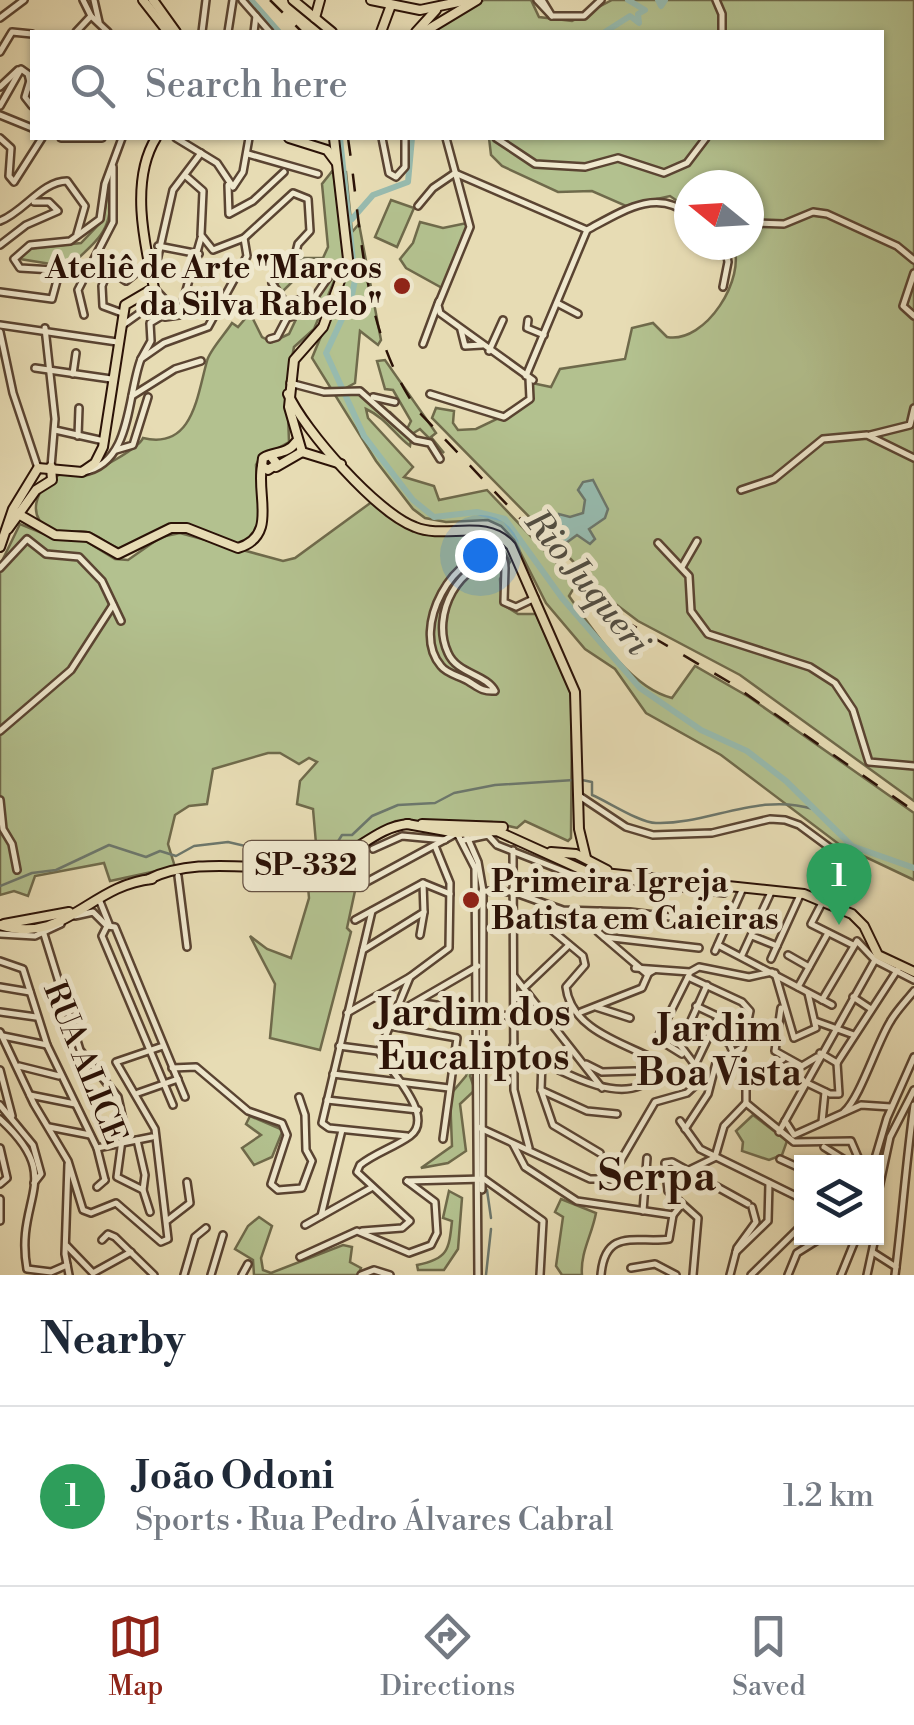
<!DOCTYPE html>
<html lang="en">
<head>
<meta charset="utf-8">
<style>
  body { margin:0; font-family:"Libre Bodoni",serif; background:#f6f6f7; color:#1f2937 }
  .controls { position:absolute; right:30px; bottom:30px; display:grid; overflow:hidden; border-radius:0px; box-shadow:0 2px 8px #0004 }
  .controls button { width:90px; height:90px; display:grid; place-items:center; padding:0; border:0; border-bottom:2px solid #e0e1e3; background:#fff; color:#1f2937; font:50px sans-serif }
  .compass { position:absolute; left:674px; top:170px; width:90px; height:90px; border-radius:50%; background:#fff; box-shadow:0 2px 8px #0004; rotate:288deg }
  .you { position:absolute; left:480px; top:555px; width:35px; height:35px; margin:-25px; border:8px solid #fff; border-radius:50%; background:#1a73e8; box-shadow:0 0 0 15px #1a73e833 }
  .badge { display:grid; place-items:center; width:65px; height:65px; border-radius:50%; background:#8f2418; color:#fff; font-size:32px; font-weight:700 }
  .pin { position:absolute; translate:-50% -82px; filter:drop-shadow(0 2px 5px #0008) }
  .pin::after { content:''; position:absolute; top:52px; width:35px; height:30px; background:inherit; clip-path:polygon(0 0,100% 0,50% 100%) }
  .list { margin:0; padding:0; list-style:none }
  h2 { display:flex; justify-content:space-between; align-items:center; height:130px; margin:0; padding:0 40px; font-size:42px }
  h2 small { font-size:32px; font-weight:400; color:#747a83 }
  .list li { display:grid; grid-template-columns:65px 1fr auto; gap:30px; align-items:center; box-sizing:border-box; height:180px; padding:0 40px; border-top:2px solid #e0e1e3 }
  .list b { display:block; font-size:38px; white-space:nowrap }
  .list p { margin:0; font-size:32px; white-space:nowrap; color:#747a83 }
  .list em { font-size:32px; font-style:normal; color:#747a83 }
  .icon { flex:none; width:55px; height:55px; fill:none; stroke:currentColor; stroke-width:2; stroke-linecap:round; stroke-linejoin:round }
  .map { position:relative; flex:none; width:914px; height:1275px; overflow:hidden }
  .search { position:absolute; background:#fff; box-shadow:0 2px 8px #0004; left:30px; right:30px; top:30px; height:110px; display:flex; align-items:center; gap:25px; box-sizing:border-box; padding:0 35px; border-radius:0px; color:#747a83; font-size:38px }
  .sheet { height:310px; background:#fff }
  nav { display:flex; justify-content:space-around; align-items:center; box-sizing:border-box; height:140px; border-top:2px solid #e0e1e3; background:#fff; font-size:28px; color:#747a83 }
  nav a { display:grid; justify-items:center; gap:5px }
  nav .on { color:#8f2418 }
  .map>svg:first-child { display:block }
  .green { fill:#b3c18f; stroke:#6f6a4b; stroke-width:2.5 }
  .water { fill:#97bbaf; stroke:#6c776c; stroke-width:2.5 }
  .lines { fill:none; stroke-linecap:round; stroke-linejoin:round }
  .stream { stroke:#6c776c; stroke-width:2.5 }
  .river { stroke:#97bbaf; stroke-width:6 }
  .minor-casing { stroke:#5a4432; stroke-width:10 }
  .major-casing { stroke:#2b1207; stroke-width:12 }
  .minor { stroke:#efe8ce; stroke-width:5 }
  .major { stroke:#e7dcb4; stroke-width:8 }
  .rail { stroke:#2b1207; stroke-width:2.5; stroke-dasharray:18 18; stroke-linecap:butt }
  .poi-dot { fill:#8f2418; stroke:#efe8ce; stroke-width:4 }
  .labels { text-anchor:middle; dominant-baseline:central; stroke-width:10; stroke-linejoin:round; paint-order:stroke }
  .shield { fill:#efe8ce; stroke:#665243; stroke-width:2.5 }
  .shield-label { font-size:30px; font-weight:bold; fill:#2b1207 }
  .poi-label { font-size:32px; font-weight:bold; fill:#2b1207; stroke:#efe8ce; text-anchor:end }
  .street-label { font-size:32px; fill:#2b1207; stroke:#efe8ce }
  .water-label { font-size:35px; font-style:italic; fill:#514d42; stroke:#efe8ce }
  .quarter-label { font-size:38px; font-weight:bold; fill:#2b1207; stroke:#efe8ce }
  .district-label { font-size:42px; font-weight:bold; fill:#2b1207; stroke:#efe8ce }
</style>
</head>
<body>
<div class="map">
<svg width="914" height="1275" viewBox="0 0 914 1275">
  <rect width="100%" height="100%" fill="#e7dcb4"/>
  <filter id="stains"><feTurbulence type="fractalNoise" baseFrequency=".002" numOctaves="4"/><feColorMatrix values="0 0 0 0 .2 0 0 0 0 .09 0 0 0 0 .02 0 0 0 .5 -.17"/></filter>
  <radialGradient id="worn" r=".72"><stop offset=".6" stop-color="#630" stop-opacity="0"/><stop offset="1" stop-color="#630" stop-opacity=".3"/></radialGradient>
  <g class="green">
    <path d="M484,0H531L539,17L572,21L612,0H914V801L740,675L638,621L613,602L432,418L436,408L454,411L453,423L458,430L476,429L526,405L532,399V383L551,387L560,369L625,359L632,328L653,323L667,337C706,344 747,277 733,245H749V185H689V209L670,196L626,206L592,191L558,192L502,166L491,155L489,138H882V32H429Z"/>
    <path d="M333,170L345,255L314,329L294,347L287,383L289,442L259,459L256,465L260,527L248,541L237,544L172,525L122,549C109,547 100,535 87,532C77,529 66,535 56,532C23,521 35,485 61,474C67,472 78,475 84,474C96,472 139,448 143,438C193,450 197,396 207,361C209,351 225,334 232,323L238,327L250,313L262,337L272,342L289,334L299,313L312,315L314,299L331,274L320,266L293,281L280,294L273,283L277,275L301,273L303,263L299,258H323L328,247L322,184Z"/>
    <path d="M340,171L346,172L352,232L359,224L381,340L378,345L360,331L355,383L346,388L363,394L382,412H390L407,429L411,421L393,390L385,389L377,361L385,360L436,433L431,437L444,453L420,429L412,434L410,446C394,434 386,418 366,409L368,418L413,467L404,477L434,486L439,500L487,490L584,592L575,586L569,596C593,630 630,688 672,698L695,666L749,697L914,813V880L840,845L721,755L646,713L615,669L585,649L546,603L514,540L501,526L488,520L446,522L425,518L413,509L376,461L312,358L348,271Z"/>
    <path d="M110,179C113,230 105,233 69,267L20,259L26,249L81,243L103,220Z"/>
    <path d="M391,200L414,208L397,247L375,237Z"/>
    <path d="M420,222L443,228L467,223L468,235L444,289L406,268L400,259L413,243Z"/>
    <path d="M373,501C382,509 394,521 405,524C443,537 492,518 510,562L500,579L502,604L518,614H536L572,696L571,838L568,841L525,821L517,828L492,822L396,821L325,859L317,855L313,809L297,804L300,781L317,762L309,758L299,764L280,753H268L213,769L207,804L189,806L175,815L168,844L175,867L110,881L104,863L35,876L28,896L14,891L0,895V565L20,524L54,538L84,540L115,559L128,560L161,537L180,533L283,561L295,558Z"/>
    <path d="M364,849L347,928L351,932L320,1050L270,1038L275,984L250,936L267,949L291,958L309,898L307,875Z"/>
    <path d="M470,1057L476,1060L470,1076L475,1090L460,1104L466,1151L448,1163L421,1168L452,1146L450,1095L466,1076Z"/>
    <path d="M753,1115L787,1141L782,1155L769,1160L742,1151L743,1142L736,1131Z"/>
    <path d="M250,1116L283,1130L272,1157L254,1165L242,1148L261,1135L246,1124Z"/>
    <path d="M449,1191L462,1198L458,1249L444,1270H418L417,1265C448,1259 449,1250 452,1221L443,1218Z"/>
    <path d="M561,1199L596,1213C592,1235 580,1253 582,1275H562L556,1266L563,1217L555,1212Z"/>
    <path d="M259,1217L272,1226L261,1258L263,1270L271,1273L343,1245L352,1247L350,1262L361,1268L358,1275H254L253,1260L235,1249L248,1226Z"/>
  </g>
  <path class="water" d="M593,480L608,509L605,518L589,529L595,539L590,544L577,535L566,543L557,539L559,514L570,517L583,513L585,500L578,490L583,482Z"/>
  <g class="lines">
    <g class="stream">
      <path d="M582,780L592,782V795C607,801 640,823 656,823C707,825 758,792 813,809"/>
      <path d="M0,886L32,873L56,870L109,845L146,857L160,851L176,856L194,846L228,842L276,853L321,847L337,843L342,835H352L372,816L398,805L435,803L454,793L495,785L574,780"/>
      <path d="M487,1190L491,1218"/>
      <path d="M486,1275L491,1229"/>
    </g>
    <g class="river">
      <path d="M251,0L279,32"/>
      <path d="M658,0L661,6L665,0"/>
      <path d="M605,32L630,16L639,23L638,14L645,10L628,0"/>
      <path d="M340,138L355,280L351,300L326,353L364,436L413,500L434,517L477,512L505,519L562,598L640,688L701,730L747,751L786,781L852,846L914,868"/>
      <path d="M352,219L373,195L408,182L412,138"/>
    </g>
    <defs>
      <g id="minor">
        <path d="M83,0L91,16L108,32"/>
        <path d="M94,0L99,22"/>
        <path d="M242,0L270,32"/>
        <path d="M537,0L552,16"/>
        <path d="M542,0L550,13"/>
        <path d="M716,0L722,14V32"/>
        <path d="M552,16H584L601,0"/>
        <path d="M0,18L24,0"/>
        <path d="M76,32L91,16"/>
        <path d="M202,32L206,0"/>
        <path d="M228,32L233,0"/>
        <path d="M254,32L256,16"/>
        <path d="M0,52L12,32L32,34"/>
        <path d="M32,74L25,97L32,106"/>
        <path d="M0,87L18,70"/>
        <path d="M0,106L21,69L28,74L32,90"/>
        <path d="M0,115L32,128"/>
        <path d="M0,138L11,148L9,176L14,182L42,138"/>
        <path d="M61,138H102"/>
        <path d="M176,138L217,163L233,187L243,172L249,138"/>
        <path d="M382,138L389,173L396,177L405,167V138"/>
        <path d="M446,138L470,227L438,305L440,313L533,380"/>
        <path d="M496,138L535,164L585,167L618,158L664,173L687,163L706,138"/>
        <path d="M248,154L318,174"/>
        <path d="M187,177L203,191L201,235L213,250L244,238L293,193L308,199L310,231L298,244L293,264L272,283L284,301L287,318L294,316L298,300L314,298L332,272L344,264"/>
        <path d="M228,185L229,214L253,201L284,172"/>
        <path d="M418,206L433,188L455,173L587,230C621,212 657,187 689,215"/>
        <path d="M0,221C24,212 42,181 67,181L85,206L77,234"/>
        <path d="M749,223L784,224L813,212L827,214L897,246L914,260"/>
        <path d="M0,245L26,225L58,211L49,202H34"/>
        <path d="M158,246L199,254"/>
        <path d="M94,260L126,281L147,264"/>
        <path d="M108,271L102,286L103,306L122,313"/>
        <path d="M914,273L903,306L914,316"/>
        <path d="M154,274L173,190L201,153"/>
        <path d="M82,280L70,271L20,268L14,259L30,245L70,241L100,219L105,184L122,138"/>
        <path d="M723,287L728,262L725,245"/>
        <path d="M154,288L179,315"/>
        <path d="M0,292L52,299L59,273"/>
        <path d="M557,303L578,314"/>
        <path d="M84,315L78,290L113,222V167"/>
        <path d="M528,320L527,328L544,335"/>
        <path d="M0,325L117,342"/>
        <path d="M123,325L144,310L165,317L179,315L201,238"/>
        <path d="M45,328L55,419L51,467"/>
        <path d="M461,330L465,346L482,345"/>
        <path d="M0,332L13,393L38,468"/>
        <path d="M270,339L277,337L287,318"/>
        <path d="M423,344L439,301"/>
        <path d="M489,351L503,320"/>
        <path d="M141,359L151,341L150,323L160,317"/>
        <path d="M35,368L111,379"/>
        <path d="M73,374L76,353"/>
        <path d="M526,376L587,230"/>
        <path d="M290,383L324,392L360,391L415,440L430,443L440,459"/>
        <path d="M430,394L504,417L530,399L529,378"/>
        <path d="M132,396L175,369L201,361"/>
        <path d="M373,397L395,402"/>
        <path d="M55,430L104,441"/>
        <path d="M870,435L910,425L914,408"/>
        <path d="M78,436L79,408"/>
        <path d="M116,450L133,445L148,397"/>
        <path d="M83,472C132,464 127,395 141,359L164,343L208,327L247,256L244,238"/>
        <path d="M741,490L774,479L823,439L867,435L914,458"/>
        <path d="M658,543L689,576L691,611L708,634L810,667L835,683L853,710L869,762L914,766"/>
        <path d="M503,561C459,559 430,615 448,653C457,674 486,674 495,691C482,692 478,687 468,681C460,676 447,674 441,666C409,629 455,546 500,555C504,558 505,564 505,568L504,602L516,607L535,598"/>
        <path d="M682,567L697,541"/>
        <path d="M0,568L27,539L46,554L79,557L102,581L121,621"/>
        <path d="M0,731L71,670L113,605"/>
        <path d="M578,795L626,827L653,835L712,833L770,819L785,820L799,825L860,870L852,899"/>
        <path d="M0,800L3,829L12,844L17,870"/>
        <path d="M465,832L478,862L483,891L482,1190"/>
        <path d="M464,840L488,835L497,845L571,874L724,893"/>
        <path d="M373,849L402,836L445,840"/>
        <path d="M513,850L514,1090L529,1148"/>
        <path d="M178,876L187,947"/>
        <path d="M361,885L457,833L475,868L478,1275"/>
        <path d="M482,891L513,892L563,910L630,912L727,924"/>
        <path d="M529,897L582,876"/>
        <path d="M99,899L109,924"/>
        <path d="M823,901L811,924L853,945"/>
        <path d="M372,911L322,1123L329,1128L407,1136"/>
        <path d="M600,911L598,932L647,974L654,970"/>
        <path d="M75,916L93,912L107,926L115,927L185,1097"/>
        <path d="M355,920L423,883L450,894"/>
        <path d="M107,926L102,936L173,1105"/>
        <path d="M0,934L35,936L61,924"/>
        <path d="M44,934L80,1050L118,1097L127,1139"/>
        <path d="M420,935L424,912"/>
        <path d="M752,936L777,946"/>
        <path d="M604,937L699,948"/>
        <path d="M718,945L832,1005"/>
        <path d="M363,950L424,912L423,883"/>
        <path d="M715,951L743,888"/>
        <path d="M742,955L772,890"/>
        <path d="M788,955L809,967"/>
        <path d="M771,959L801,893"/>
        <path d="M0,961L23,969L47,1045L97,1148L105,1180"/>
        <path d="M635,968L690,972L699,967L749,977L772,972"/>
        <path d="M775,973L794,1038L816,1028L808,993"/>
        <path d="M514,976L602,1088"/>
        <path d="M526,986L569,945"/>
        <path d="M0,987L30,992"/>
        <path d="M798,987L828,933"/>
        <path d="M853,997L871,1009"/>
        <path d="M822,1000L857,941L875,960L914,980"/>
        <path d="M423,1003L514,1017"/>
        <path d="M696,1006L734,1024"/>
        <path d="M596,1007L630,1018"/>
        <path d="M781,1008L775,1051L802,1066L817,1057"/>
        <path d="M0,1012L36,1017"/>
        <path d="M581,1012L642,988L649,972"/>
        <path d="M347,1013L410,977L449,948L450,883L435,846"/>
        <path d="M395,1014L478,966"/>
        <path d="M815,1021L854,1035"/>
        <path d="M390,1026L457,1038L443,1139"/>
        <path d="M0,1032L34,1104L68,1161L83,1210L91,1213L116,1203L161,1242L168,1239L155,1129L116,1062L163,1046"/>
        <path d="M710,1034L729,1043L733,1052"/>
        <path d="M3,1036L47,1045"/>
        <path d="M339,1046L454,1061"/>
        <path d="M513,1046C546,1062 623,1114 654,1075L650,1057C619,1042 571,1028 566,987L585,965L583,956L547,926L554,908"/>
        <path d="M820,1053L837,1063"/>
        <path d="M682,1054L661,1041L659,1035L689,975"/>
        <path d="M542,1060L541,1090L553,1125L600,1153"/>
        <path d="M837,1063L898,969"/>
        <path d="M586,1064L602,1072L635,1071"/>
        <path d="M695,1065L718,1017"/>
        <path d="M19,1066L59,1076"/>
        <path d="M172,1068L196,1067L248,1111L282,1123L287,1135L271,1184L278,1190L302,1188L312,1161L306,1150L305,1115L299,1097"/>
        <path d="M0,1070L12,1116"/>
        <path d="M333,1074L449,1088"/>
        <path d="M807,1083L830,1094H839L837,1063"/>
        <path d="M541,1090L587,1111L617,1114"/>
        <path d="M138,1093L178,1079"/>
        <path d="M30,1095L75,1104"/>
        <path d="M327,1100L418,1110"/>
        <path d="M746,1103L794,1142L851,1141L860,1162"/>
        <path d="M746,1103V1081L783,1059"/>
        <path d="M0,1105L33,1145L41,1174L34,1183"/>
        <path d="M844,1112C860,1098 876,1045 890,1022C896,1011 906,1001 914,991"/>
        <path d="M0,1119C67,1180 14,1197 27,1269L51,1272L67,1265"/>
        <path d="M680,1121L700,1149L802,1199"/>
        <path d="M785,1121L794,1135L861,1105L891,1107"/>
        <path d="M822,1122L825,1092"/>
        <path d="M49,1127L90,1135"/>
        <path d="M478,1127L590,1179H610L655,1102L687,1093L700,1081L701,1073L680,1045L707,985"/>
        <path d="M685,1129L708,1094L716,1063L742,1048L750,1011L742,1002L688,977"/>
        <path d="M779,1132L875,960"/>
        <path d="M122,1140L117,1177L143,1190L150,1212"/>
        <path d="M137,1140L145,1175L143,1190"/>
        <path d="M513,1144L525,1167L577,1201L673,1215L682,1204"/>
        <path d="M824,1147L848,1162"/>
        <path d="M0,1148L7,1178L0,1184"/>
        <path d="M97,1148L152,1137"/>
        <path d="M715,1157L724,1126L746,1103"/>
        <path d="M780,1159L802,1169"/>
        <path d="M805,1162H813"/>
        <path d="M874,1162L887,1118L914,1057"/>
        <path d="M68,1164L65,1254L69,1275"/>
        <path d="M685,1172L714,1158"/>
        <path d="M407,1181L484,1179L543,1221L540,1275"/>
        <path d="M97,1187L105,1180"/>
        <path d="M0,1199V1221"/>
        <path d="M876,1202L890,1137L914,1090"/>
        <path d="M643,1211L647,1158"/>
        <path d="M321,1216L342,1130"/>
        <path d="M168,1220L190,1203L187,1182"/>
        <path d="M305,1225L371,1188"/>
        <path d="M362,1231L402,1228L410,1221L357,1172L360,1165C375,1153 395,1147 410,1136C436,1117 390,1070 379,1052L410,977"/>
        <path d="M102,1240L108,1234L115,1237L154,1275"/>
        <path d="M67,1246L93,1273L131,1252"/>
        <path d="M736,1252L768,1221L769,1183"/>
        <path d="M874,1253L896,1267"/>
        <path d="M300,1257L357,1231L409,1253L431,1245L437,1233L435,1202L407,1181"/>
        <path d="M631,1268L655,1264L676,1275"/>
        <path d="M184,1275L195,1237L206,1228"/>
        <path d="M211,1275L223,1235"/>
        <path d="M242,1275L248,1264"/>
        <path d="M361,1275L374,1270L390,1275"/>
        <path d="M601,1275C605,1226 639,1244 669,1239L673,1215"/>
        <path d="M693,1275L698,1218L668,1191L665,1163L672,1162L748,1204"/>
        <path d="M730,1275L737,1248L756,1222L752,1207"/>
        <path d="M751,1275L802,1225"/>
        <path d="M788,1275L797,1253L821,1238"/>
        <path d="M841,1275L856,1238"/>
        <path d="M867,1275L875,1238"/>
        <path d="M895,1275C902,1220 906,1162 914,1105"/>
      </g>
      <g id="major">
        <path d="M143,0L168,32"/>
        <path d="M153,0L176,32"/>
        <path d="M293,0L332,32"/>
        <path d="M371,0L420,10L468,0"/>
        <path d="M315,18L320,0"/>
        <path d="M381,32L391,5"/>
        <path d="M416,32L436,10"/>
        <path d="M424,32L477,0"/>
        <path d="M289,138L327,150L336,162"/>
        <path d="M334,138L348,259L323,327L294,360L289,407L302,452L341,464"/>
        <path d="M288,394C304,430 377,513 415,527C446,540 486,517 511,546L575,692L579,829L586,858"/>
        <path d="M270,455L277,464L268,470L262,466L263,458C274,451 287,455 296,442"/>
        <path d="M276,467L302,452"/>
        <path d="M13,511L55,535L88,537L118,554L171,528H187L238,548C278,536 256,495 262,466"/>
        <path d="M8,529L36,490L52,480L51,467"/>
        <path d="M0,547L13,509L38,468L82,472L95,463L103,447L125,305L154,288C144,242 130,180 156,138"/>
        <path d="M407,824L457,833L497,831L585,871L804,894L852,914L864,926L878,955L914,972"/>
        <path d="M422,824L503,827"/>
        <path d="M551,852L576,854L607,870"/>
        <path d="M149,879C201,854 263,874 318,865C352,859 374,827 408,824"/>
        <path d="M4,924L69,912"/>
        <path d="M0,925C64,946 90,885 152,879"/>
      </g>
    </defs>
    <use href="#minor" class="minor-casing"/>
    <use href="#major" class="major-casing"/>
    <use href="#minor" class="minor"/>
    <use href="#major" class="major"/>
    <g class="rail">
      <path d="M270,0L302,32"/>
      <path d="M348,138C362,231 362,333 419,412L608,611L729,682L914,811"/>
    </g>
  </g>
  <g class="poi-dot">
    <circle cx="402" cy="286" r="10"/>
    <circle cx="471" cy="900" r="10"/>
  </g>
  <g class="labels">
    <rect class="shield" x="243.5" y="841" width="125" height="50" rx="8"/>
    <g class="shield-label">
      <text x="306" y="866">SP-332</text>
    </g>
    <g class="poi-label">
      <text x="382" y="268">Ateliê de Arte "Marcos<tspan x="382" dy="37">da Silva Rabelo"</tspan></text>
      <text x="491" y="882" text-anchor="start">Primeira Igreja<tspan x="491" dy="37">Batista em Caieiras</tspan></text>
    </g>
    <g class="street-label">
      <text transform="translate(85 1063) rotate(68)">RUA ALICE</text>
    </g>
    <g class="water-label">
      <text transform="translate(587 583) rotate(51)">Rio Juqueri</text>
    </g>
    <g class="quarter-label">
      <text x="474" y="1013">Jardim dos<tspan x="474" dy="44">Eucaliptos</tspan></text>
      <text x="719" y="1029">Jardim<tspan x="719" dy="44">Boa Vista</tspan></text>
    </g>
    <g class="district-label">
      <text x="657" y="1177">Serpa</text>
    </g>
  </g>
  <rect width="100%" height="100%" filter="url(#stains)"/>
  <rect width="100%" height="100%" fill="url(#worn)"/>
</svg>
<div class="controls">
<button><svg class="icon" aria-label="layers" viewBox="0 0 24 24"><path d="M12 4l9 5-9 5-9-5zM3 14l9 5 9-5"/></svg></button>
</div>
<svg class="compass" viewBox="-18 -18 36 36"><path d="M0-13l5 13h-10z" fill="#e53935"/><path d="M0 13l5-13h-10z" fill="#747a83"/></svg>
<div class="you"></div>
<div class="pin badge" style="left:839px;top:925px;background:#2e9e5b">1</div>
<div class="search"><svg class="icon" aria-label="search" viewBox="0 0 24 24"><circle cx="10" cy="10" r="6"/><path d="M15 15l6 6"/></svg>Search here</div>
</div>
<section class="sheet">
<h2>Nearby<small></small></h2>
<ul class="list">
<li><span class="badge" style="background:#2e9e5b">1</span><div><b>João Odoni</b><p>Sports · Rua Pedro Álvares Cabral</p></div><em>1.2 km</em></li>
</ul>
</section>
<nav>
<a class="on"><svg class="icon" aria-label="map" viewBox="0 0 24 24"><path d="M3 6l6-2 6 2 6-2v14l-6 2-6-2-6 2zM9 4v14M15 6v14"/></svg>Map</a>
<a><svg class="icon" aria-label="directions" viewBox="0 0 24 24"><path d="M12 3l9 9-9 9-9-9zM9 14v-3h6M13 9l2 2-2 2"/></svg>Directions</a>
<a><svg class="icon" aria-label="saved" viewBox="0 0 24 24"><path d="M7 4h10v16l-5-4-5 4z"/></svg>Saved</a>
</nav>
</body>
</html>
